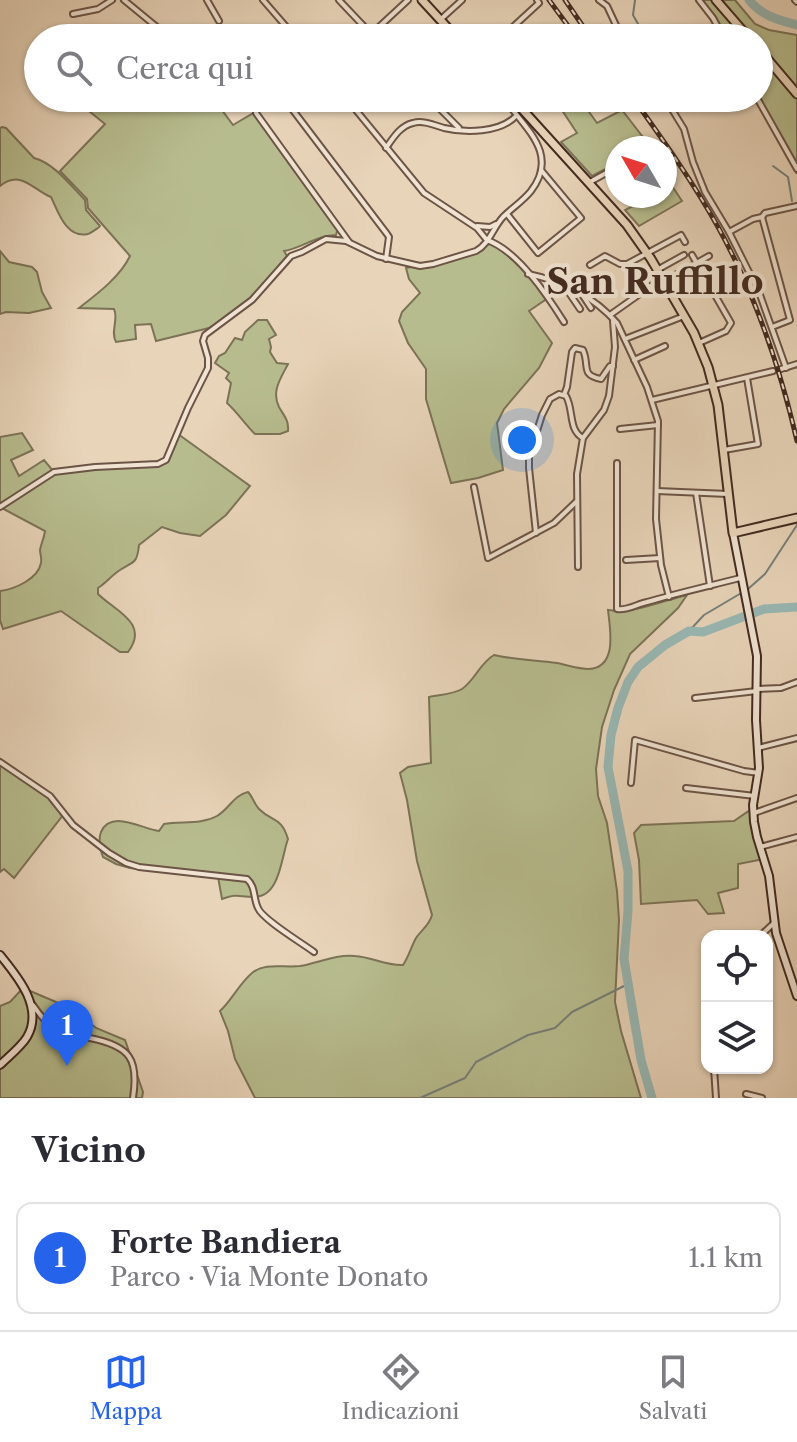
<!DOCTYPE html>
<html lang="it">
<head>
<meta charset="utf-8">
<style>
  body { margin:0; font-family:"Libre Caslon Text",serif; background:#f7f7f7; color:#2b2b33 }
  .controls { position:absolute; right:24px; bottom:24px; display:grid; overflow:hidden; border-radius:16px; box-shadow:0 2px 6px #0004 }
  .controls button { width:72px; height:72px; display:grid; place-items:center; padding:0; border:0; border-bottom:2px solid #e1e1e2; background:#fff; color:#2b2b33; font:40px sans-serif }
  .compass { position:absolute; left:605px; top:136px; width:72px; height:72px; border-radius:50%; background:#fff; box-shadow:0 2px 6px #0004; rotate:309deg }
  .you { position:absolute; left:522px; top:440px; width:28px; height:28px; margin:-20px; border:6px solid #fff; border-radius:50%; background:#1a73e8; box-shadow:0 0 0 12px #1a73e833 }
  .badge { display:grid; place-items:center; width:52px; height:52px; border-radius:50%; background:#2563eb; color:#fff; font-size:26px; font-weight:700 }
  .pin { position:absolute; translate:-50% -66px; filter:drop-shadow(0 2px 4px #0008) }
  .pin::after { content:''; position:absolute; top:42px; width:28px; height:24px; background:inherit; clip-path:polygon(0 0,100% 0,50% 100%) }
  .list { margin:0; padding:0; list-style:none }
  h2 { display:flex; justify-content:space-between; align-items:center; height:104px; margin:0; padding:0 32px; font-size:34px }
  h2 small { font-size:26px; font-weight:400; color:#7c7c81 }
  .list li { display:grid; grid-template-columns:52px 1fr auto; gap:24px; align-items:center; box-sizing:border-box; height:112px; margin:0 16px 16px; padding:0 16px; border:2px solid #e1e1e2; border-radius:16px }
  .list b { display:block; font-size:30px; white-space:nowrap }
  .list p { margin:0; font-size:26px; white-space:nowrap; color:#7c7c81 }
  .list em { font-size:26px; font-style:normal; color:#7c7c81 }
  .icon { flex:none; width:44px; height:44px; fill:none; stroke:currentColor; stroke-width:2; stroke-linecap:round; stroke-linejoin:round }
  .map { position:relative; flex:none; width:797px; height:1098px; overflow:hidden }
  .search { position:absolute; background:#fff; box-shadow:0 2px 6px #0004; left:24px; right:24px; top:24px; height:88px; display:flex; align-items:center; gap:20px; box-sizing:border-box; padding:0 28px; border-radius:44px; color:#7c7c81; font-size:30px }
  .sheet { height:232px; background:#fff }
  nav { display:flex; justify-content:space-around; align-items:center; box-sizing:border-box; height:112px; border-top:2px solid #e1e1e2; background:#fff; font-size:22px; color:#7c7c81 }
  nav a { display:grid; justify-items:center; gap:4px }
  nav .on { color:#2563eb }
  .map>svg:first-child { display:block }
  .green { fill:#b7bc8e; stroke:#7c7357; stroke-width:2 }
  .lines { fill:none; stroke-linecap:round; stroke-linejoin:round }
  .stream { stroke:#767f79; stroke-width:2 }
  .river { stroke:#98b8b4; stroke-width:9 }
  .street-casing { stroke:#6c5446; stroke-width:8 }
  .secondary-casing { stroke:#422a20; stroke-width:10 }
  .primary-casing { stroke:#422a20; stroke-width:11 }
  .street { stroke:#f0e3d2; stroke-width:4 }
  .secondary { stroke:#f0e3d2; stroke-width:6 }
  .primary { stroke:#e8d4b9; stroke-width:7 }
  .rail-casing { stroke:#422a20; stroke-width:5 }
  .rail { stroke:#f0e3d2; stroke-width:2; stroke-dasharray:6; stroke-linecap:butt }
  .labels { text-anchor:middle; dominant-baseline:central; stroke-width:8; stroke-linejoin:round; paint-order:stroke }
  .district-label { font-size:36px; font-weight:bold; fill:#422a20; stroke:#f0e3d2 }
</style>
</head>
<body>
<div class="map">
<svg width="797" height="1098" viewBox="0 0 797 1098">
  <rect width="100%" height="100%" fill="#e8d4b9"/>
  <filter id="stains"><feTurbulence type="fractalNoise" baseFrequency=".0025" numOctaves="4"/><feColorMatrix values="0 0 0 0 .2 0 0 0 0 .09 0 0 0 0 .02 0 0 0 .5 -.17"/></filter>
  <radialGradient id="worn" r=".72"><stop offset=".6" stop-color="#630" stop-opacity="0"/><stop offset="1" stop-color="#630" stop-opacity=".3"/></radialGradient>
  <g class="green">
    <path d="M699,0H735L755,24L769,30L797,35V174L756,98H759V38H723Z"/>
    <path d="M73,98H213L233,125L255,112L338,227L336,235C317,235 302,248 284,251L287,256L254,297L228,316L209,328L156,341L151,324L135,325L136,339L116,342C110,332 119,319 114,309L79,308C97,294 120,277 130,256L88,208L87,199L60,171L105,124Z"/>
    <path d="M554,98H558L560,101L565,98H579L597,123L622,110L649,145L644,148H617V163L592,176L561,142L577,133Z"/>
    <path d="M2,127L6,128L34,158C54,163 71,186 85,200L86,210L100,226C100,227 89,234 88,234C66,239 58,211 51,197C33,190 21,169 0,186V128Z"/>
    <path d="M672,186L682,201L639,226L625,210L653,196H665V190Z"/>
    <path d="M494,241L516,262L548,298L529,311L552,343L539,368L504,409L497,423L503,470L478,478L451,483L426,399V369L408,343L399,321L402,312L420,293L409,279L406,268L462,257Z"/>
    <path d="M0,251L9,262L32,267L37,272L42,292L51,308L29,313L6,312L0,314Z"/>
    <path d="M258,320H267L276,335L269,339L271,347L270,352L277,363L288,364C281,378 271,391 279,407C284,416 289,420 288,431L280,434H255C245,424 237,412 227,403L231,383L226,378L229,373L215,363L219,356L225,353L235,338L242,340L245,332Z"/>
    <path d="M22,433L33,450L11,460L19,476L44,460L54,472L51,475L72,469L163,461L169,457L178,434L250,486L226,515L200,536L180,533L162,527L139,545C137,564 134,561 120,570C112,575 106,583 98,588V594C115,611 150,623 128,652H120L61,611L3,629L0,620V591C15,589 38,579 41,563C42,558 40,554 40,550C41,544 44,538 45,531L0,507V437Z"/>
    <path d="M687,595L678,608L630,654L614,690L602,727L596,769L598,796L607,823L617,891L619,920L615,1002L621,1031L641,1098H255L235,1059L228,1031L220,1011C232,1000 239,984 252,973C265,962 284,968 300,966C318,963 336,954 355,956C372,957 386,966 403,965C409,956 411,947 416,938C422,929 429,926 432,915L417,861L407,800L400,773L408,767L431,763L429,697C439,695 454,694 462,689C475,680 480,663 494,655C515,660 536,660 557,663C567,665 579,669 589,669C618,667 610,629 608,610C633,614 662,601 687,595Z"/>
    <path d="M0,762L47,796L63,815L14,878L4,869L0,872Z"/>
    <path d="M248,792C253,797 254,804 259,809C273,823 281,816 288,839C281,858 280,897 254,897C238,897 239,893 222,899L218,877L130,868L116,864L103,857C100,849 98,840 101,832C111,809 142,829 159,831L164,824C182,821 201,825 217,816C229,809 234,795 248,792Z"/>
    <path d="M753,808L764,859L738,864V888L718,893L724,913L708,914L697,900L641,904L639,860L634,833L641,825L734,821Z"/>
    <path d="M23,988L73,1009L96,1028L125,1040L143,1092L142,1098H0V1006L10,1002Z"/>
  </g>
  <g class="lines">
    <g class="stream">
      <path d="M635,0L633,15L646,38"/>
      <path d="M773,166L788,177L792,201"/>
      <path d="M748,589L765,574L797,525"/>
      <path d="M689,631L704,615L743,592"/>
      <path d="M420,1098L465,1078L476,1062L528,1035L555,1028L572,1012L630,983"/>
    </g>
    <g class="river">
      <path d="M749,0C762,16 778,20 797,25"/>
      <path d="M652,1098L641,1060L624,959L628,911V871L608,767L611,735L618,708L628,682L638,667L665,645L689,631L703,632L764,609L797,607"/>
    </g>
    <defs>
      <g id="street">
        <path d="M124,0L163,32"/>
        <path d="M207,0L219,21"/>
        <path d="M263,0L296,38"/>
        <path d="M339,0L375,38"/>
        <path d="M599,0L607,6L622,38"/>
        <path d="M699,0L713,18L724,38"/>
        <path d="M795,0L797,2"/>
        <path d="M73,14L98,9L112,0"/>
        <path d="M440,20L462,0"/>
        <path d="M367,38L408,0"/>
        <path d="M501,38L539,3L537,0"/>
        <path d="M346,98L424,193L477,228L486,239"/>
        <path d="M429,98L459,128"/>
        <path d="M665,98L684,129L693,162L705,192L729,232L759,292L786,368"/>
        <path d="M757,98L797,169"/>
        <path d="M522,108L536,98"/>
        <path d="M386,148C393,138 400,126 413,123C423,120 434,125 444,128C465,133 500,133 516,116"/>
        <path d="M590,182L617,167"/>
        <path d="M507,214L538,253L581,218L541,170"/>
        <path d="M762,217L790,320L772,327"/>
        <path d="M477,226L490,227L496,224"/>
        <path d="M729,232L753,219L762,217L765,213L797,206"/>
        <path d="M487,240C518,251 547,295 564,322"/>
        <path d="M349,242L256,113V107L284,102L289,105L387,234L389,237L386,259"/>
        <path d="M692,255L731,323L726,331L699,343"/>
        <path d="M590,265L605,256L620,264H627L681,235L685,242"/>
        <path d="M657,270L684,255"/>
        <path d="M528,274C563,281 594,297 617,323L647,387L658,421L656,519L661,565L669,597"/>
        <path d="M565,287L580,309"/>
        <path d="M583,296L591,308"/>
        <path d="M610,315L658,281L670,278L709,256"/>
        <path d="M625,339L684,316"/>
        <path d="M634,360L665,346"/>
        <path d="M781,369L797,364"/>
        <path d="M564,395L567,387L572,352L575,348L583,350C590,366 580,375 601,379L610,366H613"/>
        <path d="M652,400L773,371"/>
        <path d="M620,429L658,425"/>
        <path d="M724,450L758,444L747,378"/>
        <path d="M617,463V609C627,611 637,604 647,602C678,593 709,586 740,578"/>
        <path d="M474,487L488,558L554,523L576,502"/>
        <path d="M657,491L728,494"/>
        <path d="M696,493L710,586"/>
        <path d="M0,507L54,472L95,467L158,464L166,460L188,408L208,368V358L203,341L205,335L252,300L291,256L302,252L326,239L346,241L377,256L420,266L433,264L476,251C489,244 493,228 503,217C512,208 523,201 531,191C560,153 524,128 504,98"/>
        <path d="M536,533L529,468V456L542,415L550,399L559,394L566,396C574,410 568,430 583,438"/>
        <path d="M626,560L660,558"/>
        <path d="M578,567L577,474L583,438L604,410L609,396L615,347L613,321"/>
        <path d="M757,689L781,688L797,682"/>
        <path d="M695,698L757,691"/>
        <path d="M758,748L797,738"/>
        <path d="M0,762L50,796L73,825L109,853L126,863L139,867L247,879C256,887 253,898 258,908C262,919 302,943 314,952"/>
        <path d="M631,783L635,740L744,771L759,773"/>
        <path d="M686,788L755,796"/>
        <path d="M754,813L797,798"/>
        <path d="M760,847L797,837"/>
        <path d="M760,936L774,923"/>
        <path d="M33,1005C39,1014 45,1022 54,1028C65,1035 78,1035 90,1038C130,1046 139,1059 133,1098"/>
        <path d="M714,1068L716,1098"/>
        <path d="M746,1094L762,1098"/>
      </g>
      <g id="secondary">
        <path d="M733,533L757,656L756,720L759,768L753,805L754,822L757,837L769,876L776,933L797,996"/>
        <path d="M0,955C18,977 44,1008 27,1037C21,1047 9,1056 0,1065"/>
      </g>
      <g id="primary">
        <path d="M422,0L457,38"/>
        <path d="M716,0L749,38"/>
        <path d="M759,49L797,94"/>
        <path d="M512,98L627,225L651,259L694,333L708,367L718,405L733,533L797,518"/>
      </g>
    </defs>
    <use href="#street" class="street-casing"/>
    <use href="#secondary" class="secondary-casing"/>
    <use href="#primary" class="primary-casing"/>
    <use href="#street" class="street"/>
    <use href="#secondary" class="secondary"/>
    <use href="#primary" class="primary"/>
    <defs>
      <g id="rail">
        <path d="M549,0L577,38"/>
        <path d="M565,0L591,38"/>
        <path d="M633,98C663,140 693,182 718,227C755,294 780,367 797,441"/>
      </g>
    </defs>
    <use href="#rail" class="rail-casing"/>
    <use href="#rail" class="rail"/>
  </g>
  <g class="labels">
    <g class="district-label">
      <text x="655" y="281">San Ruffillo</text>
    </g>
  </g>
  <rect width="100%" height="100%" filter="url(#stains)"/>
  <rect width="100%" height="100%" fill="url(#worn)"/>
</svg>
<div class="controls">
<button><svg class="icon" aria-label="locate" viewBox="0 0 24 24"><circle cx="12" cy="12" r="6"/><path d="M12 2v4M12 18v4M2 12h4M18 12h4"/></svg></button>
<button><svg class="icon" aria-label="layers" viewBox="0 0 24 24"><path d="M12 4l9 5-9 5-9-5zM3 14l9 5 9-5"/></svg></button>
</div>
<svg class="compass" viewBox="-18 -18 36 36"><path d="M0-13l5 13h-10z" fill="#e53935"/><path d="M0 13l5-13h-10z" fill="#7c7c81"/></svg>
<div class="you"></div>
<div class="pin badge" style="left:67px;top:1066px">1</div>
<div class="search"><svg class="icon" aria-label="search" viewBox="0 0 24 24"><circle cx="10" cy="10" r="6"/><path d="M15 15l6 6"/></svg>Cerca qui</div>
</div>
<section class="sheet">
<h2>Vicino<small></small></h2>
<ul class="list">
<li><span class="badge">1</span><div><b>Forte Bandiera</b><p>Parco · Via Monte Donato</p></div><em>1.1 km</em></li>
</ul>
</section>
<nav>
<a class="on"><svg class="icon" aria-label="map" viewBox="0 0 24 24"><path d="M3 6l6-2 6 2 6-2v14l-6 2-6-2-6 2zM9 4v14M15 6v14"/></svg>Mappa</a>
<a><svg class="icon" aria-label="directions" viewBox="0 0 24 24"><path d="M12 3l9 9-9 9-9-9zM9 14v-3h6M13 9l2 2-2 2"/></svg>Indicazioni</a>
<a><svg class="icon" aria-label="saved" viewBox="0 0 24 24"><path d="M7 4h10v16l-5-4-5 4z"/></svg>Salvati</a>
</nav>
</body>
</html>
